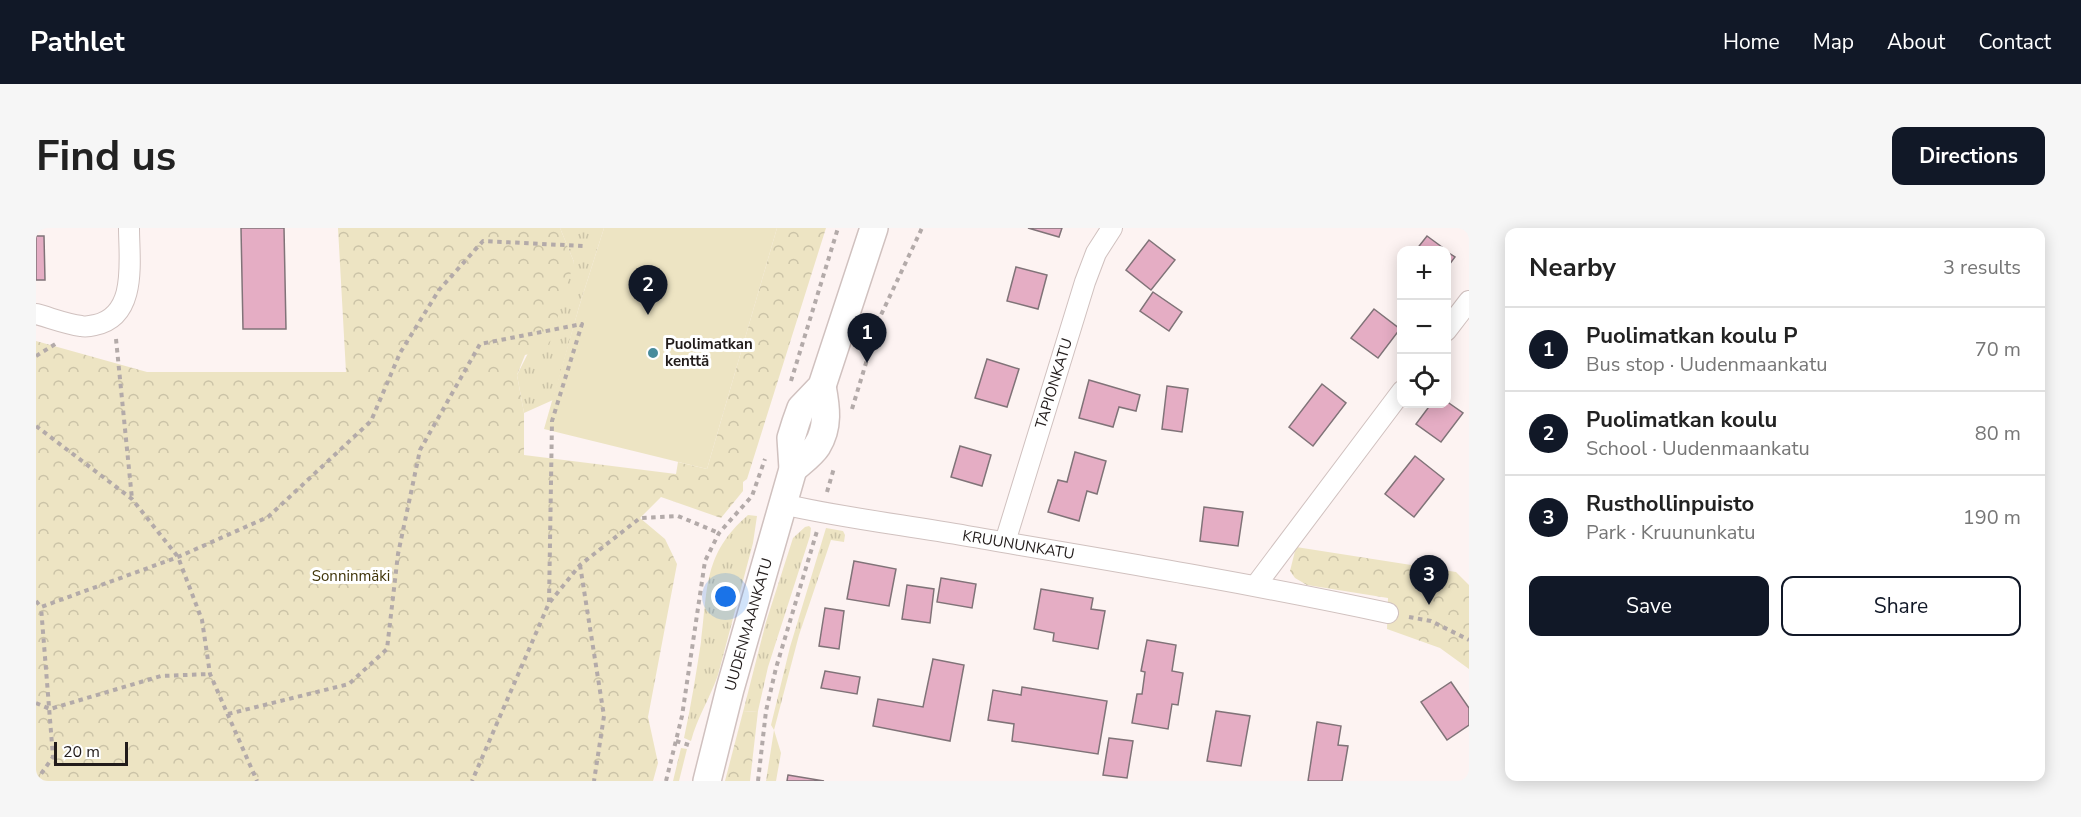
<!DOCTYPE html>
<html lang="en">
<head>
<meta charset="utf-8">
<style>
  body { margin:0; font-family:"Nunito Sans",sans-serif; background:#f6f6f6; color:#222 }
  .controls { position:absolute; right:18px; top:18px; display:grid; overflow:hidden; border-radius:12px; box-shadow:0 3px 15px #0003 }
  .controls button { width:54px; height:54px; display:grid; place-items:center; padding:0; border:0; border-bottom:2px solid #e0e0e0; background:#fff; color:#222; font:30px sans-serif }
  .scale { position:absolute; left:18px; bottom:15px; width:74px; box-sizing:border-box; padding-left:6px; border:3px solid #221c1b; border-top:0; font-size:16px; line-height:21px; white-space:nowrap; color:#221c1b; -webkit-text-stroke:4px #fff; paint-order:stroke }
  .you { position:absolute; left:690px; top:369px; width:21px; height:21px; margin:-15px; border:4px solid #fff; border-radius:50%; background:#1a73e8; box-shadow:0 0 0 9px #1a73e833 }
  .badge { display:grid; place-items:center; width:39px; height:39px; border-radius:50%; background:#111827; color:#fff; font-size:20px; font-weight:700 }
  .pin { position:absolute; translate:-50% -50px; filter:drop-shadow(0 2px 3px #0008) }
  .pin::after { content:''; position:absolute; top:32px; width:21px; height:18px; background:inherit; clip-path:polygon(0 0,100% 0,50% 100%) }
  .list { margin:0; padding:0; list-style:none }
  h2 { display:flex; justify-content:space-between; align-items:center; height:78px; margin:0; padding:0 24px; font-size:26px }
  h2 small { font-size:20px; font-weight:400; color:#767676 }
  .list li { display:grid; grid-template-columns:39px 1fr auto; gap:18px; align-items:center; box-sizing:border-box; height:84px; padding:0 24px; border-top:2px solid #e0e0e0 }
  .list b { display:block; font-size:22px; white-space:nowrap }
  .list p { margin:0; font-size:20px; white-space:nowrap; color:#767676 }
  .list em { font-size:20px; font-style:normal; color:#767676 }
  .actions { display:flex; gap:12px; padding:18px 24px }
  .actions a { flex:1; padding:14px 0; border:2px solid #111827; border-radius:12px; text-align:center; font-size:21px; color:#111827 }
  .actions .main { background:#111827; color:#fff }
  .icon { flex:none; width:33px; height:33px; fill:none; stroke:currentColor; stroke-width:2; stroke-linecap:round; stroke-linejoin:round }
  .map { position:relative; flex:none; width:1433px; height:553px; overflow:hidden; border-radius:12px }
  header { display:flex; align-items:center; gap:36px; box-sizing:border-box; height:84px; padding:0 30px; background:#111827; color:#fff }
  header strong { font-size:28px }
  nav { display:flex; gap:33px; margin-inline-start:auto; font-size:21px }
  .intro { display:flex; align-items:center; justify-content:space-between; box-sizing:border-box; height:144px; padding:0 36px }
  h1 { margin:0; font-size:42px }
  .button { padding:15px 27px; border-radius:12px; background:#111827; color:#fff; font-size:21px; font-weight:700 }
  main { display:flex; gap:36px; padding:0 36px }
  aside { flex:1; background:#fff; border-radius:12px; box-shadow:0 3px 15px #0003 }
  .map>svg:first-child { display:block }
  .grass { fill:url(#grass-tufts) }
  .forest { fill:url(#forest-crowns) }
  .garden { fill:#ede4c3 }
  .building { fill:#e5adc4; stroke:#807378; stroke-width:1.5 }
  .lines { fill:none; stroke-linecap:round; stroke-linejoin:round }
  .minor-casing { stroke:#d0c1bf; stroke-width:22 }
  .secondary-casing { stroke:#d0c1bf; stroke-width:30 }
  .path { stroke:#b3aaa9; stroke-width:4; stroke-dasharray:4.5 4.5; stroke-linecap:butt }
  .minor { stroke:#fff; stroke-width:20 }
  .secondary { stroke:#fff; stroke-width:27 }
  .poi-dot { fill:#488b9c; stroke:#fff; stroke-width:2 }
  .labels { text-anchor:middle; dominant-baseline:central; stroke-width:6; stroke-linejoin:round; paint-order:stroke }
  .poi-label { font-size:15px; font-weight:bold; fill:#221c1b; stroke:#fff; text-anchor:start }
  .street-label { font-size:15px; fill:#221c1b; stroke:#fff }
  .park-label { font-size:15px; fill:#3f3408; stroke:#fff }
</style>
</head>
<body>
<header>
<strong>Pathlet</strong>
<nav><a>Home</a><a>Map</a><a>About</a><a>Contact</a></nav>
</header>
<div class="intro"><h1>Find us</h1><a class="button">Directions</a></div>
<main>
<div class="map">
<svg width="1433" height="553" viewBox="0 0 1433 553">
  <defs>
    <pattern id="grass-tufts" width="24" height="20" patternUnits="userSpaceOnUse" patternTransform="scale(1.5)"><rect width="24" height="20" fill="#ede4c3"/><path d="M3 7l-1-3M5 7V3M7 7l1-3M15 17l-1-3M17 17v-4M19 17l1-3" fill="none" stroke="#cbc3a7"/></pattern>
    <pattern id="forest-crowns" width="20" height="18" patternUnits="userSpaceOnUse" patternTransform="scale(1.5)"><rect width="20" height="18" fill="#ede4c3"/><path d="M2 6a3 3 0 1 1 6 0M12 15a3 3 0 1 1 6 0" fill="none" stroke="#cbc3a7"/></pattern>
  </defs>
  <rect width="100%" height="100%" fill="#fdf3f2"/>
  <g class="grass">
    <path d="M524,0H568L543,79L517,172L488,185L481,147L538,34Z"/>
    <path d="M712,287L721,288L717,315L682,447C674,470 661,490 655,513L648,510C655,478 660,446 665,414C672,360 667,326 712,287Z"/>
    <path d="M773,298L775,300L774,308L732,439L722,483L707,484L730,394L757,310L769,299Z"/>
    <path d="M790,300L807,303L809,307L808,314L795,312L763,407L738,502L745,525L740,553H730L738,502L735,497L754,419Z"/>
    <path d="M645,520L651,521L643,553H637Z"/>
  </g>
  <g class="forest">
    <path d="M302,0H524L538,34L512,121L489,127L481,147L488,185V227L640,246L642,234L671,241L741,0H790L711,251L707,254V263L685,290L625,269L604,290L629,311L641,336L612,489L622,535L617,553H0V113L111,144H310Z"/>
    <path d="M1260,319L1420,344L1433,357V441L1404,420L1351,401L1352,370L1271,357L1259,350L1254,343Z"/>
    <path d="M722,483L714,553H689L707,484Z"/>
  </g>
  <path class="garden" d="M568,0H741L671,241L508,201L543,79Z"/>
  <g class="building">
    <path d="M205,0H248L250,101H207Z"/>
    <path d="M992,0H1026L1023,9Z"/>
    <path d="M0,8H8L9,52H0Z"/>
    <path d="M1391,8L1410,22H1380Z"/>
    <path d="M1113,12L1139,32L1115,62L1090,42Z"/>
    <path d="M1410,23L1419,29L1410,41Z"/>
    <path d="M980,39L1011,47L1002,81L971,73Z"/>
    <path d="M1117,64L1146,84L1133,103L1104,83Z"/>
    <path d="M1338,81L1364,101L1342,130L1315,110Z"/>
    <path d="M951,131L983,141L971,179L939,170Z"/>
    <path d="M1053,152L1104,167L1100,183L1083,179L1077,199L1043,190Z"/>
    <path d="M1286,156L1310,175L1277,218L1253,199Z"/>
    <path d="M1131,158L1152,161L1146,204L1126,201Z"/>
    <path d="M1410,173L1427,185L1405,214L1380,196L1395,176H1410Z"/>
    <path d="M924,218L955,227L946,258L915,249Z"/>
    <path d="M1039,224L1070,233L1061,266L1051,263L1043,293L1012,284L1022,252L1031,254Z"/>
    <path d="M1379,228L1408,251L1378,289L1349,266Z"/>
    <path d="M1168,279L1207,284L1202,318L1164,313Z"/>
    <path d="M818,333L860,341L853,378L811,371Z"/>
    <path d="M905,350L940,356L936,380L901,374Z"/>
    <path d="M871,357L898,361L894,395L866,391Z"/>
    <path d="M1005,361L1057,370L1055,381L1069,383L1062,421L1017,413L1018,405L998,401Z"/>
    <path d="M789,380L808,383L803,421L783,418Z"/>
    <path d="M1111,412L1140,417L1136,443L1147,445L1142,477L1136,476L1132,501L1096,495L1101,466H1106L1109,444L1105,443Z"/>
    <path d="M897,431L928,437L914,513L837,498L842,471L887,479Z"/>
    <path d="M789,443L824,449L821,466L785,460Z"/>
    <path d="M1415,454L1433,480V497L1411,512L1385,474Z"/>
    <path d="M986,459L1071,473L1062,526L976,513L978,496L952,492L957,462L985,467Z"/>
    <path d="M1180,483L1214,488L1205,538L1171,533Z"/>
    <path d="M1281,494L1305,498L1302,517L1312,518L1306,553H1272Z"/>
    <path d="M1073,510L1097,513L1091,550L1067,547Z"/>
    <path d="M752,547L788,553H751Z"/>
  </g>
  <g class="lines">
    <defs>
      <g id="minor">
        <path d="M0,86C15,90 30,96 45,98C50,99 55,98 59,97C102,88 93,32 93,0"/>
        <path d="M1410,103L1433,73"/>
        <path id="s1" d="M746,276C807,290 869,297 931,308C1072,332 1213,355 1352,385"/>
        <path id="s2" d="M969,314L1049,54L1060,25L1076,0"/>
        <path d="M1220,357L1366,163"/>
      </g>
      <g id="secondary">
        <path d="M757,241C765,234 776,226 781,218C793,199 790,179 786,158"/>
        <path id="s3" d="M671,553L694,461L757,241L755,210L760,194L765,180L786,158L838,0"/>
      </g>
    </defs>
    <use href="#minor" class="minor-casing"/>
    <use href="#secondary" class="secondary-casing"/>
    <g class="path">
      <path d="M80,111L96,271"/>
      <path d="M0,128L21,115"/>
      <path d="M755,153L802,0"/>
      <path d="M816,181L844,89L886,0"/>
      <path d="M0,198L96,271L142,329L166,392L174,446L221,553"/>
      <path d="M791,264L798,240"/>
      <path d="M544,337L568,488L558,553"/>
      <path d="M0,373L5,379L142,329L232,289L335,193L364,125L403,62L447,13L547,18"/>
      <path d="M514,374L544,337L604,290L642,288L683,305"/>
      <path d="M1373,389L1395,393L1433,412"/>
      <path d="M0,475L14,481L125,448L174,446"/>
      <path d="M192,486L313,456L351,421L362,326L384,222L444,116L546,96L516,193L513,375L436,553"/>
      <path d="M640,513L653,517"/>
      <path d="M0,553L17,529L5,379"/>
      <path d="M630,553L646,488L669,333L683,305L716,268L729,231"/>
      <path d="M722,553L730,483L740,440L781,303"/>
    </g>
    <use href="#minor" class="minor"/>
    <use href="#secondary" class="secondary"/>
  </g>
  <circle class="poi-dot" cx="617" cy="125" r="6"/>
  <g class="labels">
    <g class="poi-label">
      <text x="629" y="116">Puolimatkan<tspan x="629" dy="17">kenttä</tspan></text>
    </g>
    <g class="street-label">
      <text stroke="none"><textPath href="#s2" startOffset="166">TAPIONKATU</textPath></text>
      <text stroke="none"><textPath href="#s1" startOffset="240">KRUUNUNKATU</textPath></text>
      <text stroke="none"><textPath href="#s3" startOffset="162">UUDENMAANKATU</textPath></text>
    </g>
    <g class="park-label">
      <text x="315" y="348">Sonninmäki</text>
    </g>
  </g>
</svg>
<div class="controls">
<button>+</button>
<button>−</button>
<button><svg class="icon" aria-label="locate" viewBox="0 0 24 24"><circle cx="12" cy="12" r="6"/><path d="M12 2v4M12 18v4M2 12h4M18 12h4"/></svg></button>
</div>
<div class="scale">20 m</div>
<div class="you"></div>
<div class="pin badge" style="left:831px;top:135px">1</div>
<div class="pin badge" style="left:612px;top:87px">2</div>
<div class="pin badge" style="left:1393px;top:377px">3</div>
</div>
<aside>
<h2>Nearby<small>3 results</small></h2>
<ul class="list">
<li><span class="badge">1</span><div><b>Puolimatkan koulu P</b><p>Bus stop · Uudenmaankatu</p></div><em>70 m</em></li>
<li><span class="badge">2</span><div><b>Puolimatkan koulu</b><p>School · Uudenmaankatu</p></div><em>80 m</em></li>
<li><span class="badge">3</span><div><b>Rusthollinpuisto</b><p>Park · Kruununkatu</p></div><em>190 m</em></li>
</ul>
<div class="actions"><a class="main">Save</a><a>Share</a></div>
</aside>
</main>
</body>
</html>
